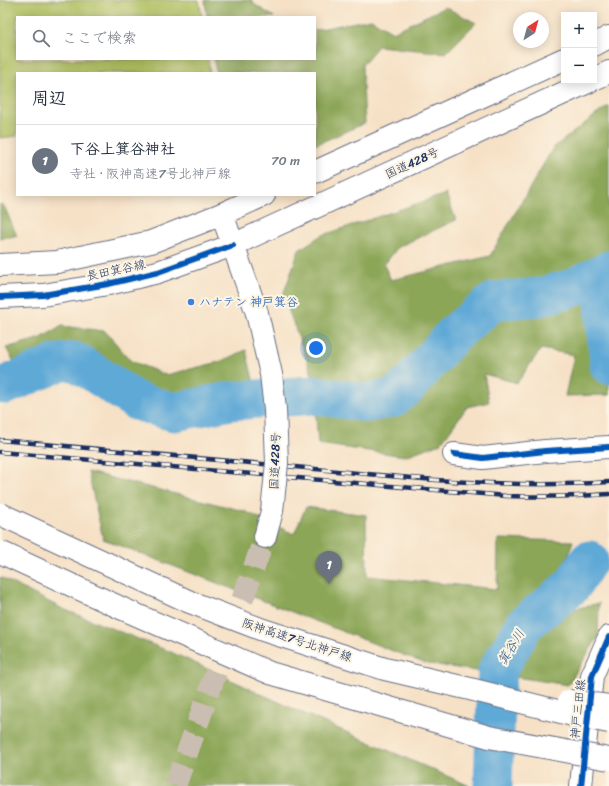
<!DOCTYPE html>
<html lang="ja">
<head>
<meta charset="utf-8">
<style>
  body { margin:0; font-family:Sriracha,"Klee One",sans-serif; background:#f6f6f7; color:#1f2937 }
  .controls { position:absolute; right:12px; top:12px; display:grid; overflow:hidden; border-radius:0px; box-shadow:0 2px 10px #0003 }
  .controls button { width:36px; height:36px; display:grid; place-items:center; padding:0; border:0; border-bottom:1px solid #e0e1e3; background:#fff; color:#1f2937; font:20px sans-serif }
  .compass { position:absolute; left:513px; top:12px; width:36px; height:36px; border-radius:50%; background:#fff; box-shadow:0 2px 10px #0003; rotate:36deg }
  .you { position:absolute; left:316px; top:348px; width:14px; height:14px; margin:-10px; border:3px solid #fff; border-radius:50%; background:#1a73e8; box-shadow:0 0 0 6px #1a73e833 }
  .badge { display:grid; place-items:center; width:26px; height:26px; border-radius:50%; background:#d1495b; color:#fff; font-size:13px; font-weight:700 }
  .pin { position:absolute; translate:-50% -33px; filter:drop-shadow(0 1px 2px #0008) }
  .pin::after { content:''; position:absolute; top:21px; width:14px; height:12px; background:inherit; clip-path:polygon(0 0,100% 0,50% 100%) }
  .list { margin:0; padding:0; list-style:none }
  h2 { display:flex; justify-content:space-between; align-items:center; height:52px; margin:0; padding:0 16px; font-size:17px }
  h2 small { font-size:13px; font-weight:400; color:#747a83 }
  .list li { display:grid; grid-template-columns:26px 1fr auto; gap:12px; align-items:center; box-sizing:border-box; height:72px; padding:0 16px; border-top:1px solid #e0e1e3 }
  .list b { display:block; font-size:15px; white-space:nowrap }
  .list p { margin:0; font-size:13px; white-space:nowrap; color:#747a83 }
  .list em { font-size:13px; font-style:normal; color:#747a83 }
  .icon { flex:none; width:22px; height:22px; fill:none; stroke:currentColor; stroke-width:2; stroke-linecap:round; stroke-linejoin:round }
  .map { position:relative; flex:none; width:609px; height:786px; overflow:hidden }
  .search { position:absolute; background:#fff; box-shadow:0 2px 10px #0003; left:16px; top:16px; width:300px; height:44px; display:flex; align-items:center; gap:10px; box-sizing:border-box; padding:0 14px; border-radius:0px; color:#747a83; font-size:15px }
  .panel { position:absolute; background:#fff; box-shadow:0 2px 10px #0003; left:16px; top:72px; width:300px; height:124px; border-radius:0px }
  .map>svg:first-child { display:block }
  .green { fill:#afbf61; stroke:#657760 }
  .forest { fill:#8ba657; stroke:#536a5a }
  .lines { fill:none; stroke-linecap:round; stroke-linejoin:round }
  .river { stroke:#5fa9d7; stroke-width:39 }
  .trunk-tunnel { stroke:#cabdb1; stroke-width:22; stroke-dasharray:22 11; stroke-linecap:butt }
  .minor-casing { stroke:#686d82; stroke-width:24 }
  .tertiary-casing { stroke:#686d82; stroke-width:24 }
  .trunk-casing { stroke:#686d82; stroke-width:24 }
  .minor { stroke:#fff; stroke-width:22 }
  .tertiary { stroke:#fff; stroke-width:22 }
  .trunk { stroke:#fff; stroke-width:22 }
  .rail-casing { stroke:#1b2f5e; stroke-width:4.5 }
  .rail { stroke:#fcf5e5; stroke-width:3; stroke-dasharray:9; stroke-linecap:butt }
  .trunk-bridge-casing { stroke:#686d82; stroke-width:24; stroke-linecap:butt }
  .motorway-bridge-casing { stroke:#686d82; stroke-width:24; stroke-linecap:butt }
  .trunk-bridge { stroke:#fff; stroke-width:22 }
  .motorway-bridge { stroke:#fff; stroke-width:22 }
  .cycleway-casing { stroke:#fcf5e5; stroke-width:8 }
  .cycleway { stroke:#0057b8; stroke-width:6 }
  .shop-dot { fill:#3f7fe0; stroke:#fcf5e5; stroke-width:1.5 }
  .labels { text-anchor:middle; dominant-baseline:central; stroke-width:4; stroke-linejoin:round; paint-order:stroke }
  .street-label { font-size:12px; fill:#1b2f5e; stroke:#fcf5e5 }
  .shop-label { font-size:12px; font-weight:bold; fill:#366cbe; stroke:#fcf5e5; text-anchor:start }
  .water-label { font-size:13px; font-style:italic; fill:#335a88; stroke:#fcf5e5 }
</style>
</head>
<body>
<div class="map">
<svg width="609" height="786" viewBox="0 0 609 786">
  <rect width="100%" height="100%" fill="#fcf5e5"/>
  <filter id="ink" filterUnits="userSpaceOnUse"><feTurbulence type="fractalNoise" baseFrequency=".025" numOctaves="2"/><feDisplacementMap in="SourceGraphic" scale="8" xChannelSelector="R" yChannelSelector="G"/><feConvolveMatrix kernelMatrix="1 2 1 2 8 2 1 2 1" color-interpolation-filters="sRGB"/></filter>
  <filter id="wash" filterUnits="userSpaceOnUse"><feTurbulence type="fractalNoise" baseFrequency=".012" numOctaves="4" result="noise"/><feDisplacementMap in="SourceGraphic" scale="16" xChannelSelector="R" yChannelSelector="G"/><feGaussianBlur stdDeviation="0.9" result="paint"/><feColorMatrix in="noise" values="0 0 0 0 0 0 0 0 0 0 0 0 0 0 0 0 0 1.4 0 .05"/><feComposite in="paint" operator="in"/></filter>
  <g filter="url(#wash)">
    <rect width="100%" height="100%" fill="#f6e1c6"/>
    <path class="green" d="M0,0H199L202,17H17V59H208L210,73H17V136L0,138Z"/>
    <g class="forest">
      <path d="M205,0H252L254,4L274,17H207Z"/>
      <path d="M445,7L476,23L446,53L378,46L362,65L365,123L315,145V73H216L214,59H315V30L371,19L393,32Z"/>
      <path d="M609,106V395L565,396L574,355L541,349L517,383L484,374L489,402L467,407L441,443L405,456L318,444L313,377L283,295L299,250L320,236L446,194L456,220L398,247L384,265L391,280L490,256L553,148L601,111Z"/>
      <path d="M0,204L4,206L17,236L0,238Z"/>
      <path d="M62,326L105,331L131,361L166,375L219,362L246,350L256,392L176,404L138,395L77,356L17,367L6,348L41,338Z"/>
      <path d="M88,472L244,511L294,534L306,507L366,515L367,576L497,589L498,539L573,541L550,615L599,603L598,637L568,685L424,663L103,539Z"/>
      <path d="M0,577L63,609L171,652L298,711L470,786H0Z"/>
    </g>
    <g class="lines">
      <g class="river">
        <path d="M609,273L603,289L609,365"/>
        <path d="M6,385L57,363L74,361L94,373L136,401L174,412L230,401L314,395L367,403L394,398L406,388L455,333L494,301L539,297L572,288L609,270"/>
        <path d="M493,786L497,671L525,624L572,586L589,560"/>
      </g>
    </g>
  </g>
  <g filter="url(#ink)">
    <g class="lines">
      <path class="trunk-tunnel" d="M175,786L265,537"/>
      <defs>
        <path id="minor" d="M454,454L483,458L545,451L609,447"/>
        <g id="tertiary">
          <path d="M0,265L57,262L151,242L222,214"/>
          <path d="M0,297L43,295L108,284L158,272L233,245"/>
          <path d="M581,786L592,676L609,637"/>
        </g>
        <g id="trunk">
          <path d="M594,45L609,37"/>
          <path d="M594,79L609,72"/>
          <path d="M315,172L564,59"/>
          <path d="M233,245L590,81"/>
          <path d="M257,313L222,214L264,195"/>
          <path d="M265,537L272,511"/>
        </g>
      </defs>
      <use href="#minor" class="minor-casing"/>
      <use href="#tertiary" class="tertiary-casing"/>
      <use href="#trunk" class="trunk-casing"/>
      <use href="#minor" class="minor"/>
      <use href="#tertiary" class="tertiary"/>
      <use href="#trunk" class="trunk"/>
      <defs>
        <g id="rail">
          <path d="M0,440C102,450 204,459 306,468C406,478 508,489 609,482"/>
          <path d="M0,452L506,496C541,497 575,497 609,494"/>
        </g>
      </defs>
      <use href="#rail" class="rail-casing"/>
      <use href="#rail" class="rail"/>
      <defs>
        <path id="trunk-bridge" d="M257,313L271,374L275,409L277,463L272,511"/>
        <g id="motorway-bridge">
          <path d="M0,514L190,602L263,630L385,669L470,689L573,715L609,722"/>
          <path d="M0,552L123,609L270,673L489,737L609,759"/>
          <path d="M569,701L609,706"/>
        </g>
      </defs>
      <use href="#trunk-bridge" class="trunk-bridge-casing"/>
      <use href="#motorway-bridge" class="motorway-bridge-casing"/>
      <use href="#trunk-bridge" class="trunk-bridge"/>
      <use href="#motorway-bridge" class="motorway-bridge"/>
      <defs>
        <g id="cycleway">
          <path d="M0,297L43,295L108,284L158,272L233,245"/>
          <path d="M454,454L483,458L545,451L609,447"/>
          <path d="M581,786L592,676L609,637"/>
        </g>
      </defs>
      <use href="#cycleway" class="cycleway-casing"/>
      <use href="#cycleway" class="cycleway"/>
    </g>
  </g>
  <circle class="shop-dot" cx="191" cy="302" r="4"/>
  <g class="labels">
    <g class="street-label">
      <text transform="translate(412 163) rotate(-25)">国道428号</text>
      <text transform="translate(116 270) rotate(-12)">長田箕谷線</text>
      <text transform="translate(275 461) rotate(-88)">国道428号</text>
      <text transform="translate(297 640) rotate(18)">阪神高速7号北神戸線</text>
      <text transform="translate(578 709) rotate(-84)">神戸三田線</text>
    </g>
    <g class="shop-label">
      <text x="199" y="302">ハナテン 神戸箕谷</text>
    </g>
    <g class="water-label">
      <text transform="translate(511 647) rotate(-59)">箕谷川</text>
    </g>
  </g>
</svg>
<div class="controls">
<button>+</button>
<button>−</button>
</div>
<svg class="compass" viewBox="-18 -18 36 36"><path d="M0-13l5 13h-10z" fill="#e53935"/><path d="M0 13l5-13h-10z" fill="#747a83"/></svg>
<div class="you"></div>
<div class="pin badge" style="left:329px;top:584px;background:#6b7280">1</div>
<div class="search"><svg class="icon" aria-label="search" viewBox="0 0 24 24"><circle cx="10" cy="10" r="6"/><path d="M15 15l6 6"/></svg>ここで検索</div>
<section class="panel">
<h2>周辺<small></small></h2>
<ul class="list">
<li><span class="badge" style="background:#6b7280">1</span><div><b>下谷上箕谷神社</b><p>寺社 · 阪神高速7号北神戸線</p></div><em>70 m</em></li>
</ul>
</section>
</div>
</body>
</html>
